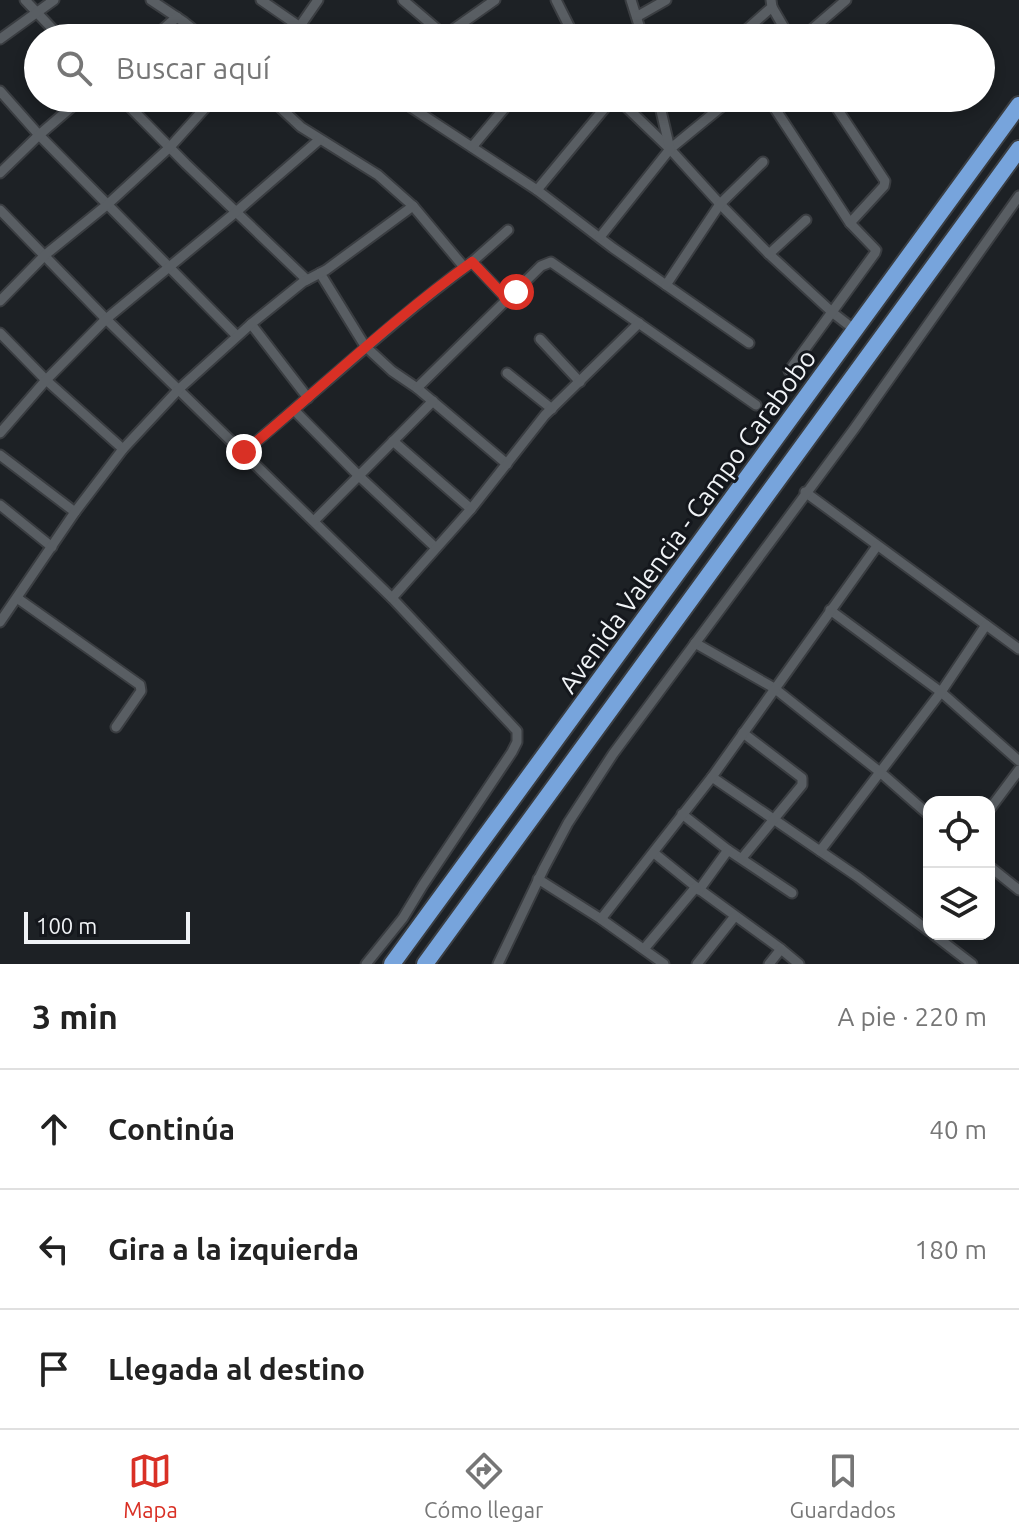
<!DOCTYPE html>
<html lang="es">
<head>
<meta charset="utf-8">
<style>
  body { margin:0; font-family:Ubuntu,sans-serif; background:#f2f2f2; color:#222 }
  .controls { position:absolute; right:24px; bottom:24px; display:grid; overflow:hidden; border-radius:16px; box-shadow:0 4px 12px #0003 }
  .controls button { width:72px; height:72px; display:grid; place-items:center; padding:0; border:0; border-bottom:2px solid #e0e0e0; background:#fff; color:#222; font:40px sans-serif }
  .scale { position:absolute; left:24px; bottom:20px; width:166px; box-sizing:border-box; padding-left:8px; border:4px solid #f0f3f6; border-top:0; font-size:22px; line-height:28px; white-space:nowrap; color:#f0f3f6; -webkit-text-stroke:6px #14171c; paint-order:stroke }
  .stop { position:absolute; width:24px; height:24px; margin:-18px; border:6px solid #d93025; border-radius:50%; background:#fff }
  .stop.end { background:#d93025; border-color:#fff; box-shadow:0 2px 8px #0008 }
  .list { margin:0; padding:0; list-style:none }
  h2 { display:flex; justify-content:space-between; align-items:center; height:104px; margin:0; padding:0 32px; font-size:34px }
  h2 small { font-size:26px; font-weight:400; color:#767676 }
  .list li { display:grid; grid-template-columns:52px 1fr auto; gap:24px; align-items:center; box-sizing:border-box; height:120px; padding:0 32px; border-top:2px solid #e0e0e0 }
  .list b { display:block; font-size:30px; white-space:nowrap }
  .list em { font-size:26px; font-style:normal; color:#767676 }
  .icon { flex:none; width:44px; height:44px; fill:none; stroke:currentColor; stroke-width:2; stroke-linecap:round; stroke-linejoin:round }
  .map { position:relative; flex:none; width:1019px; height:964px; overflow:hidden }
  .search { position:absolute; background:#fff; box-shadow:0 4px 12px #0003; left:24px; right:24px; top:24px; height:88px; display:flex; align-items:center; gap:20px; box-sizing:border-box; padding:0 28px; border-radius:44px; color:#767676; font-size:30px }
  .sheet { height:464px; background:#fff }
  nav { display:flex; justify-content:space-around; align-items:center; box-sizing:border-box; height:112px; border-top:2px solid #e0e0e0; background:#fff; font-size:22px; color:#767676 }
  nav a { display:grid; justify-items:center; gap:4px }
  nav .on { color:#d93025 }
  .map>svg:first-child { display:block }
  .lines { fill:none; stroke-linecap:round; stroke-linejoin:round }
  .street-casing { stroke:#3a3d41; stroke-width:13 }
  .highway-casing { stroke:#3a3d41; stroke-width:20 }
  .street { stroke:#595e63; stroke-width:9 }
  .highway { stroke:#77a4dc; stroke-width:16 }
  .route { stroke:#d93025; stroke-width:10 }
  .labels { text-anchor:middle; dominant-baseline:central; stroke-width:6; stroke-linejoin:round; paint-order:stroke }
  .street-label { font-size:26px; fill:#f0f3f6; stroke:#14171c }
</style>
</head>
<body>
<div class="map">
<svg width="1019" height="964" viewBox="0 0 1019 964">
  <rect width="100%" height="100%" fill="#1d2125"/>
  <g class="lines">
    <defs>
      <g id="street">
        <path d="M25,0L61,38"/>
        <path d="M151,0L184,22L204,38"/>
        <path d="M261,0L316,38"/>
        <path d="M403,0L444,35"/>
        <path d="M556,0L575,38"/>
        <path d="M631,0L643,38"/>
        <path d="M772,7L790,38"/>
        <path d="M638,16L666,0"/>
        <path d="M300,26L318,0"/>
        <path d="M153,38L177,17"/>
        <path d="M441,38L495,0"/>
        <path d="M737,38L772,7L771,0"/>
        <path d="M802,38L846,0"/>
        <path d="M0,39L54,0"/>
        <path d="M0,91L39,135L237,336"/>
        <path d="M121,98L186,164L307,280"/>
        <path d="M270,98L301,127L378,175L413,206L464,267"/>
        <path d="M397,98L537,190L613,248L749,343"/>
        <path d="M617,98L670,149L720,204L769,254L833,313L855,330"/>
        <path d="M768,98L850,223L876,250L875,253L789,371"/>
        <path d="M830,98L885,181L884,186L850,223"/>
        <path d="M472,147L513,98"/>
        <path d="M670,149L731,99"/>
        <path d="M0,173L39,135L82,98"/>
        <path d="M537,190L613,98"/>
        <path d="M0,210L106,319L392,598L517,731V742L512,752L423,885L403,918L366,964"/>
        <path d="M600,237L670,149L658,98"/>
        <path d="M769,254L806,220"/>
        <path d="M472,262L508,230"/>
        <path d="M320,273L365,346L392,371L417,388L507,464"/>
        <path d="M666,285L720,204L763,162"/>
        <path d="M0,301L45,255L108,204L170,147L214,98"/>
        <path d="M251,324L308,398"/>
        <path d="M0,333L46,380L123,449"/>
        <path d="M540,339L580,382"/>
        <path d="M507,373L552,409"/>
        <path d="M417,388L541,266L551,262L756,405"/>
        <path d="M294,410L359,476L436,548"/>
        <path d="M0,433L46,380L106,319L236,212L319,140"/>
        <path d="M393,441L471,509"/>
        <path d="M244,452C320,389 392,321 472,262L508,300"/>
        <path d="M0,455L75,512"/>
        <path d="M805,492L1019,649"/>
        <path d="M0,505L52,547"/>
        <path d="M314,521L433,401"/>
        <path d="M17,598L140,685L141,691L116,727"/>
        <path d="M392,598L471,509L545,415L639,323"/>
        <path d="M830,610L941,692L1019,761"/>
        <path d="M0,622L75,512L123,449L179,389L251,324L303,282L326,270L413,206"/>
        <path d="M695,643L774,688L880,772L929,815"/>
        <path d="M712,777L858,877L929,931"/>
        <path d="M989,810L1019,770"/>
        <path d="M682,814L728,850L792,893"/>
        <path d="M820,851L941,692L986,625"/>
        <path d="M654,853L696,887L781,949L799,964"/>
        <path d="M742,858L802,785V778L743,733"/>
        <path d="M989,866L1019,890"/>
        <path d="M538,879L601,919L664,964"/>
        <path d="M699,890L728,850"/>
        <path d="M601,919L712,777L877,546"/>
        <path d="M933,934L972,964"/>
        <path d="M644,949L696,887"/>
        <path d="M498,964L544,868L568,823L613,754L854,429L1019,196"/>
        <path d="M697,964L735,916"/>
        <path d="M769,964L781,949"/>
      </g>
      <g id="highway">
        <path d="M392,964L1019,105"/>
        <path d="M425,964L1019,149"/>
      </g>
    </defs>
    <use href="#street" class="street-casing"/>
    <use href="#highway" class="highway-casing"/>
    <use href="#street" class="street"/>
    <use href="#highway" class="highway"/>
  </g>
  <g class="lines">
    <path class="route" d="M244,452C320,389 391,320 472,262L508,300L516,292"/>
  </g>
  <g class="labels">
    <g class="street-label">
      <text transform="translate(687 521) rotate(-54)">Avenida Valencia - Campo Carabobo</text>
    </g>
  </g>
</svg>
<div class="controls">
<button><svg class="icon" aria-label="locate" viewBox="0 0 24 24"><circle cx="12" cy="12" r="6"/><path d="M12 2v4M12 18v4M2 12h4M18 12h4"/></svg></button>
<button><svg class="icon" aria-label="layers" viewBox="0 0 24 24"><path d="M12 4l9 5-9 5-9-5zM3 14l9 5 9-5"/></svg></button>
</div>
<div class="scale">100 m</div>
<div class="stop" style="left:516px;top:292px"></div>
<div class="stop end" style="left:244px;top:452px"></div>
<div class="search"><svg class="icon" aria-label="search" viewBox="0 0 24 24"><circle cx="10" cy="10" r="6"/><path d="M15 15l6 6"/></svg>Buscar aquí</div>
</div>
<section class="sheet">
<h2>3 min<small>A pie · 220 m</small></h2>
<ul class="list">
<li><svg class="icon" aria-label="ahead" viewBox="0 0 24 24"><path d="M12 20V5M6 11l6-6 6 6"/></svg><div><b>Continúa</b></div><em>40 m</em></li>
<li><svg class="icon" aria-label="left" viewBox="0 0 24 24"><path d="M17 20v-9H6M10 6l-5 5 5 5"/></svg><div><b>Gira a la izquierda</b></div><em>180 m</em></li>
<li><svg class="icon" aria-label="arrive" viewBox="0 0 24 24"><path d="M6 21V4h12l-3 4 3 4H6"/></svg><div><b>Llegada al destino</b></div></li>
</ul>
</section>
<nav>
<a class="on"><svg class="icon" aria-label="map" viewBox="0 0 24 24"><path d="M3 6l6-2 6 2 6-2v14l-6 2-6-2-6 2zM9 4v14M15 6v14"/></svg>Mapa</a>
<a><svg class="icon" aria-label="directions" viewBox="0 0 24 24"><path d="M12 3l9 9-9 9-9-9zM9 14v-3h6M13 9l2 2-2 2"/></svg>Cómo llegar</a>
<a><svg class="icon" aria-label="saved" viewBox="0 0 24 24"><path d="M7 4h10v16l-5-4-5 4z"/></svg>Guardados</a>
</nav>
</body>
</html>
